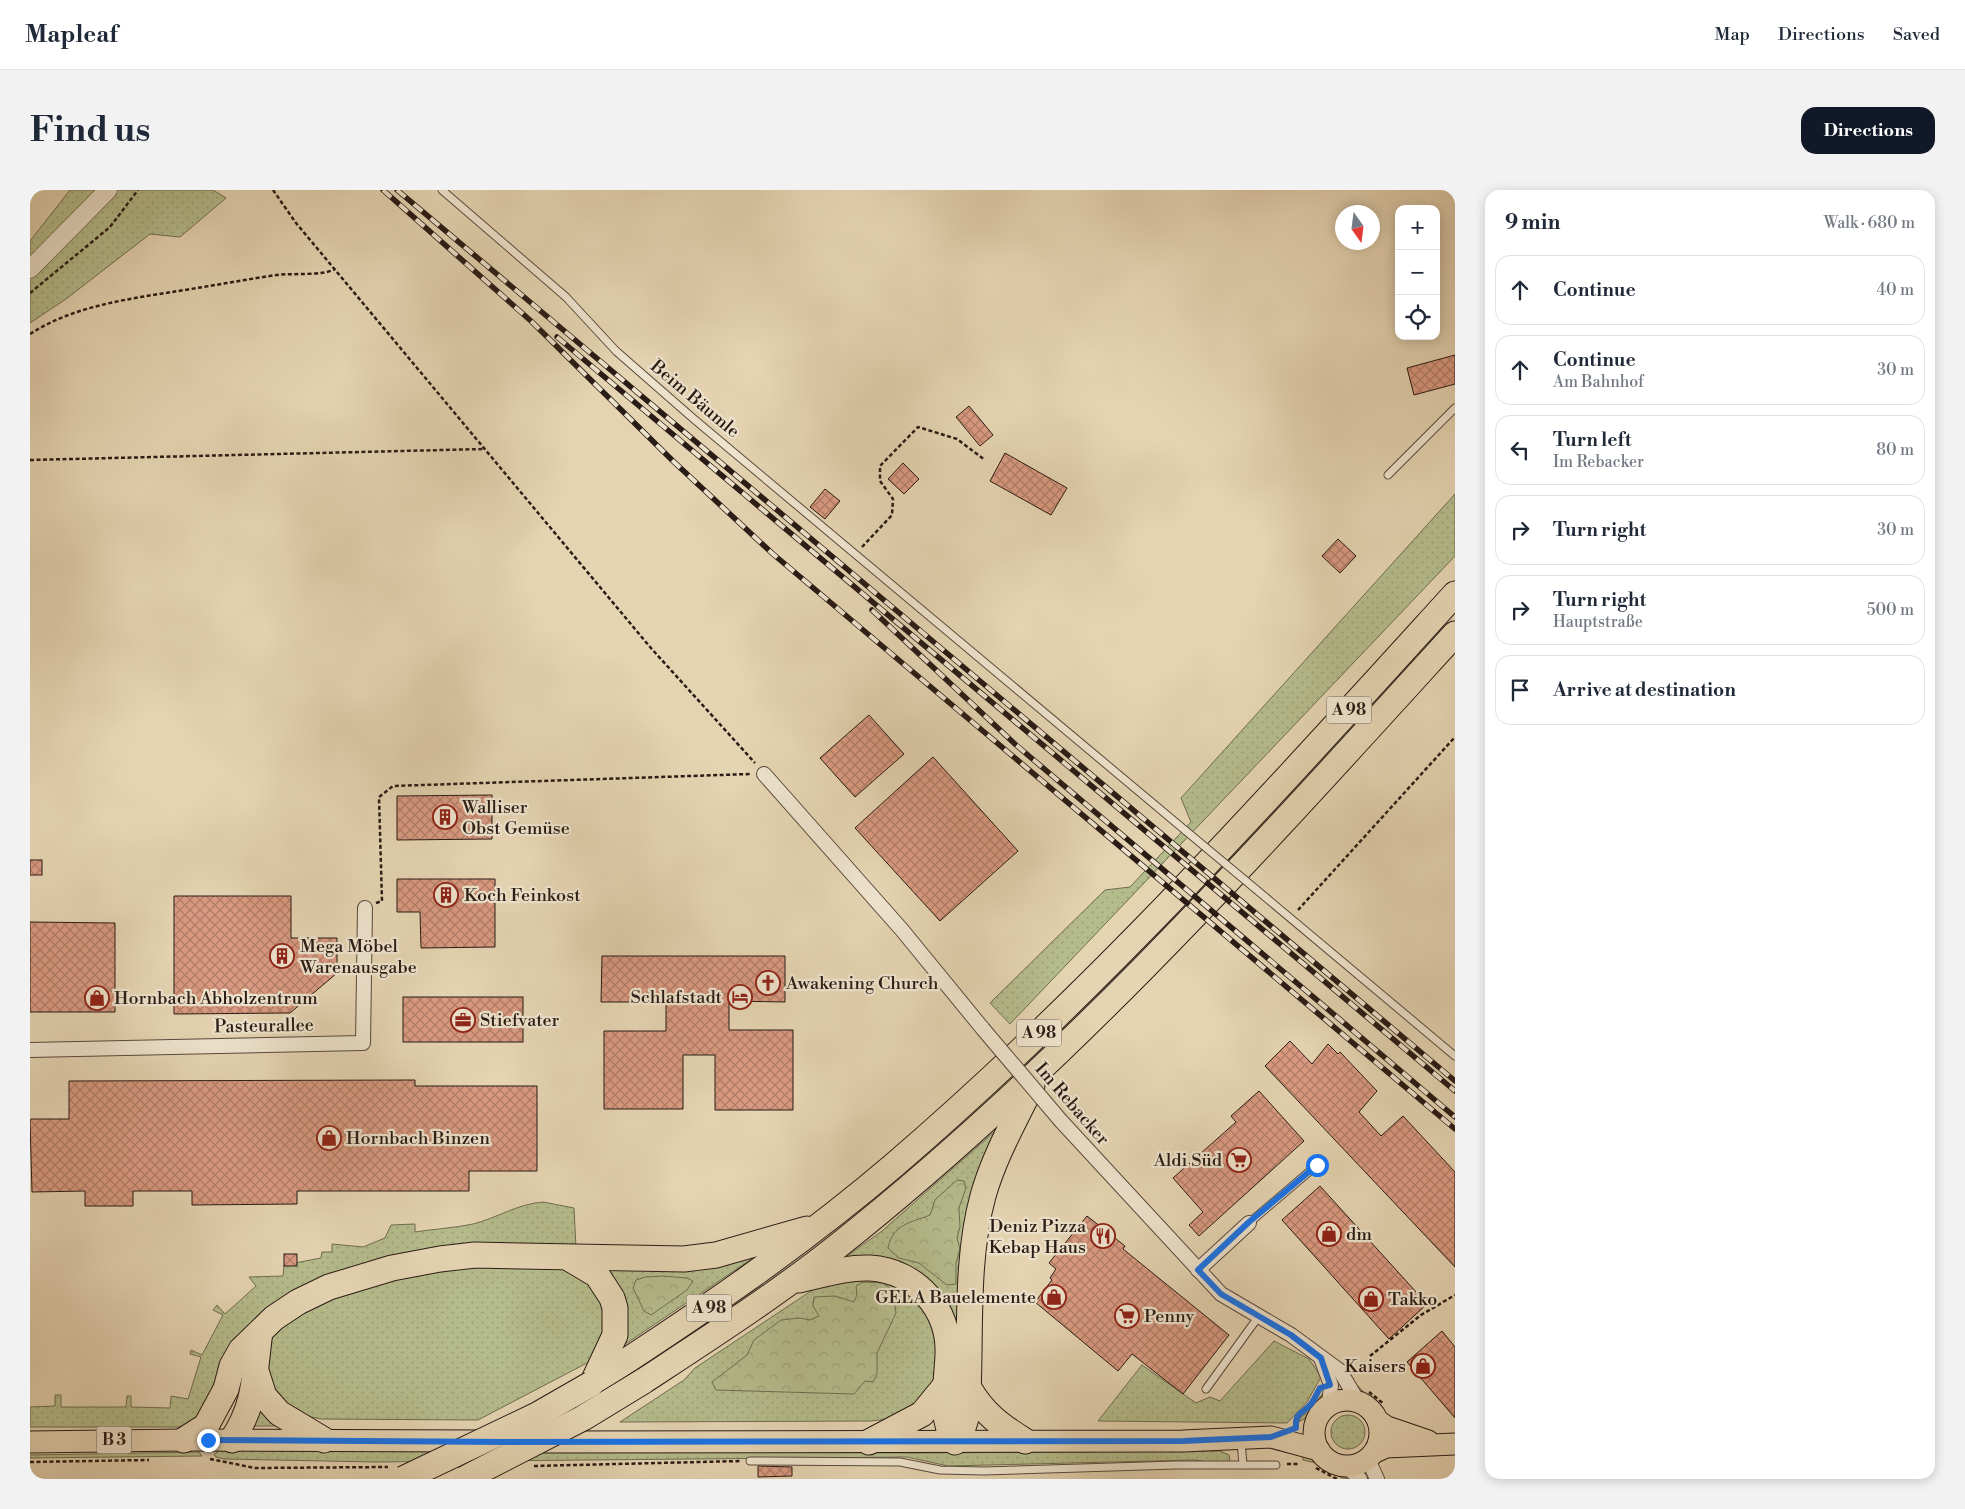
<!DOCTYPE html>
<html lang="en">
<head>
<meta charset="utf-8">
<style>
  body { margin:0; font-family:"Libre Bodoni",serif; background:#f2f2f3; color:#1f2937 }
  .controls { position:absolute; right:15px; top:15px; display:grid; overflow:hidden; border-radius:10px; box-shadow:0 2px 12px #0003 }
  .controls button { width:45px; height:45px; display:grid; place-items:center; padding:0; border:0; border-bottom:1px solid #e0e1e3; background:#fff; color:#1f2937; font:25px sans-serif }
  .compass { position:absolute; left:1305px; top:15px; width:45px; height:45px; border-radius:50%; background:#fff; box-shadow:0 2px 12px #0003; rotate:166deg }
  .stop { position:absolute; width:15px; height:15px; margin:-11px; border:4px solid #1a73e8; border-radius:50%; background:#fff }
  .stop.end { background:#1a73e8; border-color:#fff; box-shadow:0 1px 5px #0008 }
  .list { margin:0; padding:0; list-style:none }
  h2 { display:flex; justify-content:space-between; align-items:center; height:65px; margin:0; padding:0 20px; font-size:21px }
  h2 small { font-size:16px; font-weight:400; color:#747a83 }
  .list li { display:grid; grid-template-columns:32px 1fr auto; gap:15px; align-items:center; box-sizing:border-box; height:70px; margin:0 10px 10px; padding:0 10px; border:1px solid #e0e1e3; border-radius:15px }
  .list b { display:block; font-size:19px; white-space:nowrap }
  .list p { margin:0; font-size:16px; white-space:nowrap; color:#747a83 }
  .list em { font-size:16px; font-style:normal; color:#747a83 }
  .icon { flex:none; width:28px; height:28px; fill:none; stroke:currentColor; stroke-width:2; stroke-linecap:round; stroke-linejoin:round }
  .map { position:relative; flex:none; width:1425px; height:1289px; overflow:hidden; border-radius:15px }
  header { display:flex; align-items:center; gap:30px; box-sizing:border-box; height:70px; padding:0 25px; background:#fff; border-bottom:1px solid #e0e1e3 }
  header strong { font-size:24px }
  nav { display:flex; gap:28px; margin-inline-start:auto; font-size:18px }
  .intro { display:flex; align-items:center; justify-content:space-between; box-sizing:border-box; height:120px; padding:0 30px }
  h1 { margin:0; font-size:35px }
  .button { padding:12px 22px; border-radius:15px; background:#111827; color:#fff; font-size:18px; font-weight:700 }
  main { display:flex; gap:30px; padding:0 30px }
  aside { flex:1; background:#fff; border-radius:15px; box-shadow:0 2px 12px #0003 }
  .map>svg:first-child { display:block }
  .grass { fill:url(#grass-dots); stroke:#6f6c50 }
  .forest { fill:url(#forest-crowns); stroke:#6f6c50 }
  .building { fill:url(#building-cross-hatch); stroke:#291b15 }
  .lines { fill:none; stroke-linecap:round; stroke-linejoin:round }
  .service-casing { stroke:#58493c; stroke-width:9 }
  .minor-casing { stroke:#58493c; stroke-width:16 }
  .tertiary-casing { stroke:#58493c; stroke-width:19 }
  .primary-casing { stroke:#291b15; stroke-width:23 }
  .motorway-casing { stroke:#291b15; stroke-width:27 }
  .path { stroke:#291b15; stroke-width:2.5; stroke-dasharray:4 2.5; stroke-linecap:butt }
  .service { stroke:#eee3cd; stroke-width:7 }
  .minor { stroke:#eee3cd; stroke-width:14 }
  .tertiary { stroke:#eee3cd; stroke-width:18 }
  .primary { stroke:#e5d4b2; stroke-width:21 }
  .motorway { stroke:#e5d4b2; stroke-width:25 }
  .rail-casing { stroke:#291b15; stroke-width:5.5 }
  .rail { stroke:#eee3cd; stroke-width:4; stroke-dasharray:11; stroke-linecap:butt }
  .service-bridge-casing { stroke:#58493c; stroke-width:9; stroke-linecap:butt }
  .minor-bridge-casing { stroke:#58493c; stroke-width:16; stroke-linecap:butt }
  .motorway-bridge-casing { stroke:#291b15; stroke-width:27; stroke-linecap:butt }
  .service-bridge { stroke:#eee3cd; stroke-width:7 }
  .minor-bridge { stroke:#eee3cd; stroke-width:14 }
  .motorway-bridge { stroke:#e5d4b2; stroke-width:25 }
  .route { stroke:#1a73e8; stroke-width:6 }
  .labels { text-anchor:middle; dominant-baseline:central; stroke-width:4.5; stroke-linejoin:round; paint-order:stroke }
  .shield { fill:#eee3cd; stroke:#64574c; stroke-width:1 }
  .shield-label { font-size:16px; font-weight:bold; fill:#291b15 }
  .street-label { font-size:18px; fill:#291b15; stroke:#eee3cd }
  .poi-label { font-size:18px; fill:#291b15; stroke:#eee3cd; text-anchor:start }
</style>
</head>
<body>
<header>
<strong>Mapleaf</strong>
<nav><a>Map</a><a>Directions</a><a>Saved</a></nav>
</header>
<div class="intro"><h1>Find us</h1><a class="button">Directions</a></div>
<main>
<div class="map">
<svg width="1425" height="1289" viewBox="0 0 1425 1289">
  <defs>
    <pattern id="grass-dots" width="8" height="8" patternUnits="userSpaceOnUse" patternTransform="scale(1.25)"><rect width="8" height="8" fill="#b5bc8c"/><path d="M2 2h.1M6 6h.1" fill="none" stroke="#9ca178" stroke-width="1.8" stroke-linecap="round"/></pattern>
    <pattern id="forest-crowns" width="20" height="18" patternUnits="userSpaceOnUse" patternTransform="scale(1.25)"><rect width="20" height="18" fill="#b5bc8c"/><path d="M2 6a3 3 0 1 1 6 0M12 15a3 3 0 1 1 6 0" fill="none" stroke="#9ca178"/></pattern>
    <pattern id="building-cross-hatch" width="8" height="8" patternUnits="userSpaceOnUse" patternTransform="scale(1.25)"><rect width="8" height="8" fill="#da9a81"/><path d="M0 0l8 8M0 8l8-8" fill="none" stroke="#b17d68"/></pattern>
  </defs>
  <rect width="100%" height="100%" fill="#e5d4b2"/>
  <filter id="stains"><feTurbulence type="fractalNoise" baseFrequency=".004" numOctaves="4"/><feColorMatrix values="0 0 0 0 .2 0 0 0 0 .09 0 0 0 0 .02 0 0 0 .5 -.17"/></filter>
  <radialGradient id="worn" r=".72"><stop offset=".6" stop-color="#630" stop-opacity="0"/><stop offset="1" stop-color="#630" stop-opacity=".3"/></radialGradient>
  <g class="grass">
    <path d="M40,0H183L196,8L150,47L120,44L36,109L0,133V51Z"/>
    <path d="M1425,304V366L980,834L960,813L1075,700L1100,697L1161,632L1151,608Z"/>
    <path d="M972,935L970,944L931,1220L919,1117L821,1071L817,1066L852,1041Z"/>
    <path d="M513,1012L544,1018L546,1058L280,1094L250,1109L225,1128L204,1155L187,1207L160,1234L148,1237H0V1217L25,1216V1205H31V1217H96L97,1206H101V1217L140,1218L141,1206L158,1209L171,1167L160,1164L161,1160L172,1165L193,1125L183,1120L187,1115L195,1124L226,1096L219,1087L253,1086L254,1075L291,1068L292,1062H302V1054L333,1057L355,1048L361,1035L385,1034V1042C404,1039 424,1038 443,1034C467,1028 487,1014 513,1012Z"/>
    <path d="M726,1066L588,1159L571,1075Z"/>
    <path d="M423,1075L539,1076L558,1087L580,1128L568,1163L557,1173L448,1230L291,1229L276,1226L254,1214L243,1201L235,1175L242,1147L249,1134L292,1107Z"/>
    <path d="M863,1090C870,1097 901,1122 903,1130C906,1136 905,1146 906,1153C912,1200 889,1227 841,1231L590,1232L654,1190L665,1178L793,1093L799,1091Z"/>
    <path d="M1244,1151L1279,1169L1291,1187L1277,1212L1257,1233L1068,1231L1112,1175L1166,1213L1180,1207L1190,1211Z"/>
    <path d="M1325,1193L1358,1227L1353,1225L1326,1201Z"/>
    <path d="M1295,1200C1292,1215 1283,1224 1269,1232L1271,1227L1281,1220Z"/>
    <path d="M228,1210L253,1236H224Z"/>
    <circle cx="1318" cy="1242" r="17"/>
    <path d="M189,1260L885,1263L1190,1261L1199,1265L1200,1270L1195,1274L1164,1270L918,1276L877,1267L345,1272L194,1269L186,1267L184,1265Z"/>
    <path d="M1271,1260L1296,1276L1321,1287L1314,1289L1286,1273L1273,1270Z"/>
    <path d="M169,1262L172,1266L0,1268V1265Z"/>
  </g>
  <g class="forest">
    <path d="M927,990L934,991L936,998L929,1018L930,1037L927,1048L930,1059L926,1073V1094L917,1095L889,1073L869,1068L858,1058C863,1034 880,1033 900,1025L905,1010Z"/>
    <path d="M632,1086L657,1088L663,1091L657,1100L621,1125L614,1121L603,1098L606,1090L615,1087Z"/>
    <path d="M833,1092L853,1093L863,1101L866,1123L847,1163V1184L843,1192L835,1191L824,1204L686,1200L682,1192L717,1165L724,1150L751,1130L769,1128L780,1130L789,1126L783,1116L784,1107L805,1106L824,1112L827,1105L826,1096Z"/>
  </g>
  <g class="building">
    <path d="M1425,165V194L1384,205L1377,178Z"/>
    <path d="M939,216L963,245L950,256L926,227Z"/>
    <path d="M975,263L1037,298L1021,325L960,291Z"/>
    <path d="M873,273L889,289L874,304L858,289Z"/>
    <path d="M795,299L810,311L795,329L780,317Z"/>
    <path d="M1308,349L1326,366L1310,383L1292,366Z"/>
    <path d="M839,525L874,564L825,607L790,568Z"/>
    <path d="M903,567L988,661L910,731L825,638Z"/>
    <path d="M462,605V649L367,650V606Z"/>
    <rect x="0" y="670" width="12" height="15"/>
    <path d="M367,689H465V757L391,758L390,722H367Z"/>
    <path d="M144,706H261V748H307V783L260,823L144,824Z"/>
    <path d="M0,732L85,733V822H0Z"/>
    <path d="M572,766H755V812L699,811V840H763V920H685V865H653V919H574V841H636V812H571Z"/>
    <rect x="373" y="807" width="120" height="45"/>
    <path d="M1260,851L1282,874L1298,854L1308,864L1310,862L1347,901L1329,922L1351,946L1373,926L1425,982V1077L1235,876Z"/>
    <path d="M385,890V896H507V981H439V1001H267V1014L162,1015V1001H103V1016H55V1001L2,1002L0,931L1,929H39V891Z"/>
    <path d="M1229,901L1274,951L1169,1046L1159,1035L1173,1022L1143,988L1206,932L1201,926Z"/>
    <path d="M1290,996L1397,1114L1359,1149L1252,1030Z"/>
    <path d="M1057,1026L1095,1056L1093,1059L1199,1145L1153,1204L1102,1164L1088,1181L1005,1112L1022,1090L1020,1088L1026,1079L1019,1073Z"/>
    <rect x="254" y="1064" width="13" height="12"/>
    <path d="M1412,1141L1425,1157V1228L1377,1172Z"/>
    <path d="M728,1276L762,1277V1286L728,1287Z"/>
  </g>
  <g class="lines">
    <defs>
      <g id="service">
        <path d="M412,0L536,107L586,161L665,230L1156,641"/>
        <path d="M1358,285L1425,218"/>
        <path d="M1234,706L1425,866"/>
        <path d="M1219,1033L1287,975"/>
        <path d="M1176,1199L1229,1126"/>
        <path d="M1211,1252L1213,1275"/>
        <path d="M720,1271L870,1272L910,1280L954,1281L1146,1275H1246"/>
      </g>
      <g id="minor">
        <path d="M734,584L872,740L953,839"/>
        <path d="M0,860L333,853L335,718"/>
        <path d="M1031,931L1191,1104L1261,1145L1310,1181L1329,1213"/>
        <path d="M1168,1080L1219,1033"/>
        <path d="M1291,1168L1301,1195L1299,1217"/>
        <path d="M1341,1266V1276L1347,1289"/>
        <path d="M1316,1276L1330,1289"/>
      </g>
      <path id="tertiary" d="M0,79L78,0"/>
      <g id="primary">
        <circle cx="1317" cy="1243" r="33"/>
        <path d="M1348,1231L1357,1237L1398,1251"/>
        <path d="M0,1252L154,1250L452,1251"/>
        <path d="M505,1252L1153,1251L1241,1247L1289,1260"/>
        <path d="M1345,1262L1356,1257L1425,1254"/>
      </g>
      <g id="motorway">
        <path d="M540,1069L567,1085L582,1108L585,1118V1145L563,1192"/>
        <path d="M769,1090C792,1085 816,1077 840,1078C887,1081 920,1120 918,1165C917,1193 909,1227 925,1252L931,1244L937,1225C942,1154 934,1075 953,1006C964,967 984,932 1002,895"/>
        <path d="M227,1184L234,1206L249,1223L294,1250"/>
        <path d="M612,1192C679,1148 746,1105 809,1055C1036,875 1230,658 1425,444"/>
        <path d="M561,1194C666,1126 768,1057 863,976C1066,802 1245,602 1425,404"/>
        <path d="M939,1198C953,1223 971,1236 995,1251"/>
        <path d="M154,1250L176,1236L196,1199L202,1176L211,1160L244,1128L268,1112L299,1097L362,1078L410,1069L445,1065L654,1069L686,1065L777,1039"/>
        <path d="M202,1250C227,1213 224,1183 230,1142"/>
        <path d="M839,1252L892,1224L915,1196"/>
      </g>
    </defs>
    <use href="#service" class="service-casing"/>
    <use href="#minor" class="minor-casing"/>
    <use href="#tertiary" class="tertiary-casing"/>
    <use href="#primary" class="primary-casing"/>
    <use href="#motorway" class="motorway-casing"/>
    <g class="path">
      <path d="M243,0L266,33L620,457L725,573"/>
      <path d="M0,103L80,37L108,0"/>
      <path d="M0,144C43,116 98,109 148,101C181,96 213,90 246,85C263,83 293,86 305,79"/>
      <path d="M0,270L454,259"/>
      <path d="M832,357L862,325L863,309L850,291V276L888,237L927,249L955,270"/>
      <path d="M346,713L352,711L349,607L363,596L720,584"/>
      <path d="M1268,720L1425,547"/>
      <path d="M1340,1166L1391,1125L1425,1105"/>
      <path d="M1339,1202L1354,1214"/>
      <path d="M1266,1236V1229L1281,1214L1285,1207"/>
      <path d="M180,1269L225,1278L358,1277"/>
      <path d="M0,1272L119,1270"/>
      <path d="M1257,1274H1269"/>
      <path d="M504,1276L711,1271"/>
      <path d="M1286,1278L1307,1289"/>
    </g>
    <use href="#service" class="service"/>
    <use href="#minor" class="minor"/>
    <use href="#tertiary" class="tertiary"/>
    <use href="#primary" class="primary"/>
    <use href="#motorway" class="motorway"/>
    <defs>
      <g id="rail">
        <path d="M353,0L501,131L644,272L743,364L1425,939"/>
        <path d="M367,0L1425,891"/>
        <path d="M527,147L1425,901"/>
        <path d="M842,420L986,555L1425,927"/>
      </g>
    </defs>
    <use href="#rail" class="rail-casing"/>
    <use href="#rail" class="rail"/>
    <defs>
      <path id="service-bridge" d="M1156,641L1234,706"/>
      <path id="minor-bridge" d="M953,839L1031,931"/>
      <g id="motorway-bridge">
        <path d="M373,1289L507,1225L561,1194"/>
        <path d="M434,1289L553,1228L612,1192"/>
      </g>
    </defs>
    <use href="#service-bridge" class="service-bridge-casing"/>
    <use href="#minor-bridge" class="minor-bridge-casing"/>
    <use href="#motorway-bridge" class="motorway-bridge-casing"/>
    <use href="#service-bridge" class="service-bridge"/>
    <use href="#minor-bridge" class="minor-bridge"/>
    <use href="#motorway-bridge" class="motorway-bridge"/>
  </g>
  <g class="lines">
    <path class="route" d="M178,1250L477,1252L1153,1251L1241,1247L1266,1238C1265,1221 1272,1225 1281,1214C1285,1209 1287,1203 1290,1198L1300,1195L1291,1168L1261,1145L1191,1104L1168,1080L1219,1032L1287,975"/>
  </g>
  <defs>
    <symbol id="building-ring" viewBox="-11 -11 22 22"><circle r="9.5" fill="#eee3cd" stroke="#8f2418" stroke-width="1.5"/><path d="M-4-6H4V6H1V3H-1V6H-4ZM-2.5-4.3h1.7v1.8h-1.7ZM.8-4.3h1.7v1.8H.8ZM-2.5-1h1.7V.8h-1.7ZM.8-1h1.7V.8H.8Z" fill="#8f2418"/></symbol>
    <symbol id="church-ring" viewBox="-11 -11 22 22"><circle r="9.5" fill="#eee3cd" stroke="#8f2418" stroke-width="1.5"/><path d="M-1.2-6h2.4v3.5h3.3v2.4h-3.3V6h-2.4V-.1h-3.3v-2.4h3.3Z" fill="#8f2418"/></symbol>
    <symbol id="hotel-ring" viewBox="-11 -11 22 22"><circle r="9.5" fill="#eee3cd" stroke="#8f2418" stroke-width="1.5"/><path d="M-6-4.5h1.5V1H6V5H4.5V3h-9V5H-6ZM-4 0a1.8 1.8 0 1 1 3.6 0ZM.5 0V-2.5h3Q6-2.5 6 0Z" fill="#8f2418"/></symbol>
    <symbol id="shop-ring" viewBox="-11 -11 22 22"><circle r="9.5" fill="#eee3cd" stroke="#8f2418" stroke-width="1.5"/><path d="M-5-2.5h2.3a2.7 3.5 0 0 1 5.4 0H5L5.5 6h-11ZM-1.5-2.5h3a1.5 2.3 0 0 0-3 0Z" fill="#8f2418"/></symbol>
    <symbol id="office-ring" viewBox="-11 -11 22 22"><circle r="9.5" fill="#eee3cd" stroke="#8f2418" stroke-width="1.5"/><path d="M-6-3h4V-5.5h4V-3h4V5H-6ZM-1-4.5V-3h2v-1.5ZM-6 0V1H6V0Z" fill="#8f2418"/></symbol>
    <symbol id="supermarket-ring" viewBox="-11 -11 22 22"><circle r="9.5" fill="#eee3cd" stroke="#8f2418" stroke-width="1.5"/><path d="M-6-5.5h2.5l.6 2H6L4.5 2H-2.5L-4.4-4H-6ZM-1.5 3.2a1.3 1.3 0 1 0 .1 0ZM3 3.2a1.3 1.3 0 1 0 .1 0Z" fill="#8f2418"/></symbol>
    <symbol id="restaurant-ring" viewBox="-11 -11 22 22"><circle r="9.5" fill="#eee3cd" stroke="#8f2418" stroke-width="1.5"/><path d="M-5-6h1v4h1v-4h1v4h1v-4h1v5L-1.5 .5V6h-2V.5L-5-1ZM5-6V6H3V1.5H1.5Q1.5-4 5-6Z" fill="#8f2418"/></symbol>
  </defs>
  <g fill-rule="evenodd">
    <use href="#building-ring" x="401" y="613" width="28" height="28"/>
    <use href="#building-ring" x="402" y="691" width="28" height="28"/>
    <use href="#building-ring" x="238" y="752" width="28" height="28"/>
    <use href="#church-ring" x="724" y="779" width="28" height="28"/>
    <use href="#hotel-ring" x="696" y="793" width="28" height="28"/>
    <use href="#shop-ring" x="53" y="794" width="28" height="28"/>
    <use href="#office-ring" x="419" y="816" width="28" height="28"/>
    <use href="#shop-ring" x="285" y="934" width="28" height="28"/>
    <use href="#supermarket-ring" x="1195" y="956" width="28" height="28"/>
    <use href="#shop-ring" x="1285" y="1030" width="28" height="28"/>
    <use href="#restaurant-ring" x="1059" y="1032" width="28" height="28"/>
    <use href="#shop-ring" x="1010" y="1093" width="28" height="28"/>
    <use href="#shop-ring" x="1327" y="1095" width="28" height="28"/>
    <use href="#supermarket-ring" x="1083" y="1112" width="28" height="28"/>
    <use href="#shop-ring" x="1379" y="1162" width="28" height="28"/>
  </g>
  <g class="labels">
    <g class="shield">
      <rect x="1296.5" y="506.5" width="45" height="27" rx="4"/>
      <rect x="986.5" y="829.5" width="45" height="27" rx="4"/>
      <rect x="656.5" y="1104.5" width="45" height="27" rx="4"/>
      <rect x="66.5" y="1236.5" width="35" height="27" rx="4"/>
    </g>
    <g class="shield-label">
      <text x="1319" y="520">A 98</text>
      <text x="1009" y="843">A 98</text>
      <text x="679" y="1118">A 98</text>
      <text x="84" y="1250">B 3</text>
    </g>
    <g class="street-label">
      <text transform="translate(665 209) rotate(40)">Beim Bäumle</text>
      <text transform="translate(234 836) rotate(-1)">Pasteurallee</text>
      <text transform="translate(1042 914) rotate(49)">Im Rebacker</text>
    </g>
    <g class="poi-label">
      <text x="432" y="617">Walliser<tspan x="432" dy="21">Obst Gemüse</tspan></text>
      <text x="434" y="705">Koch Feinkost</text>
      <text x="270" y="756">Mega Möbel<tspan x="270" dy="21">Warenausgabe</tspan></text>
      <text x="756" y="793">Awakening Church</text>
      <text x="692" y="807" text-anchor="end">Schlafstadt</text>
      <text x="84" y="808">Hornbach Abholzentrum</text>
      <text x="450" y="830">Stiefvater</text>
      <text x="316" y="948">Hornbach Binzen</text>
      <text x="1192" y="970" text-anchor="end">Aldi Süd</text>
      <text x="1056" y="1036" text-anchor="end">Deniz Pizza<tspan x="1056" dy="21">Kebap Haus</tspan></text>
      <text x="1316" y="1044">dm</text>
      <text x="1006" y="1107" text-anchor="end">GELA Bauelemente</text>
      <text x="1358" y="1109">Takko</text>
      <text x="1114" y="1126">Penny</text>
      <text x="1376" y="1176" text-anchor="end">Kaisers</text>
    </g>
  </g>
  <rect width="100%" height="100%" filter="url(#stains)"/>
  <rect width="100%" height="100%" fill="url(#worn)"/>
</svg>
<div class="controls">
<button>+</button>
<button>−</button>
<button><svg class="icon" aria-label="locate" viewBox="0 0 24 24"><circle cx="12" cy="12" r="6"/><path d="M12 2v4M12 18v4M2 12h4M18 12h4"/></svg></button>
</div>
<svg class="compass" viewBox="-18 -18 36 36"><path d="M0-13l5 13h-10z" fill="#e53935"/><path d="M0 13l5-13h-10z" fill="#747a83"/></svg>
<div class="stop" style="left:1287px;top:975px"></div>
<div class="stop end" style="left:178px;top:1250px"></div>
</div>
<aside>
<h2>9 min<small>Walk · 680 m</small></h2>
<ul class="list">
<li><svg class="icon" aria-label="ahead" viewBox="0 0 24 24"><path d="M12 20V5M6 11l6-6 6 6"/></svg><div><b>Continue</b></div><em>40 m</em></li>
<li><svg class="icon" aria-label="ahead" viewBox="0 0 24 24"><path d="M12 20V5M6 11l6-6 6 6"/></svg><div><b>Continue</b><p>Am Bahnhof</p></div><em>30 m</em></li>
<li><svg class="icon" aria-label="left" viewBox="0 0 24 24"><path d="M17 20v-9H6M10 6l-5 5 5 5"/></svg><div><b>Turn left</b><p>Im Rebacker</p></div><em>80 m</em></li>
<li><svg class="icon" aria-label="right" viewBox="0 0 24 24"><path d="M7 20v-9h11M14 6l5 5-5 5"/></svg><div><b>Turn right</b></div><em>30 m</em></li>
<li><svg class="icon" aria-label="right" viewBox="0 0 24 24"><path d="M7 20v-9h11M14 6l5 5-5 5"/></svg><div><b>Turn right</b><p>Hauptstraße</p></div><em>500 m</em></li>
<li><svg class="icon" aria-label="arrive" viewBox="0 0 24 24"><path d="M6 21V4h12l-3 4 3 4H6"/></svg><div><b>Arrive at destination</b></div></li>
</ul>
</aside>
</main>
</body>
</html>
